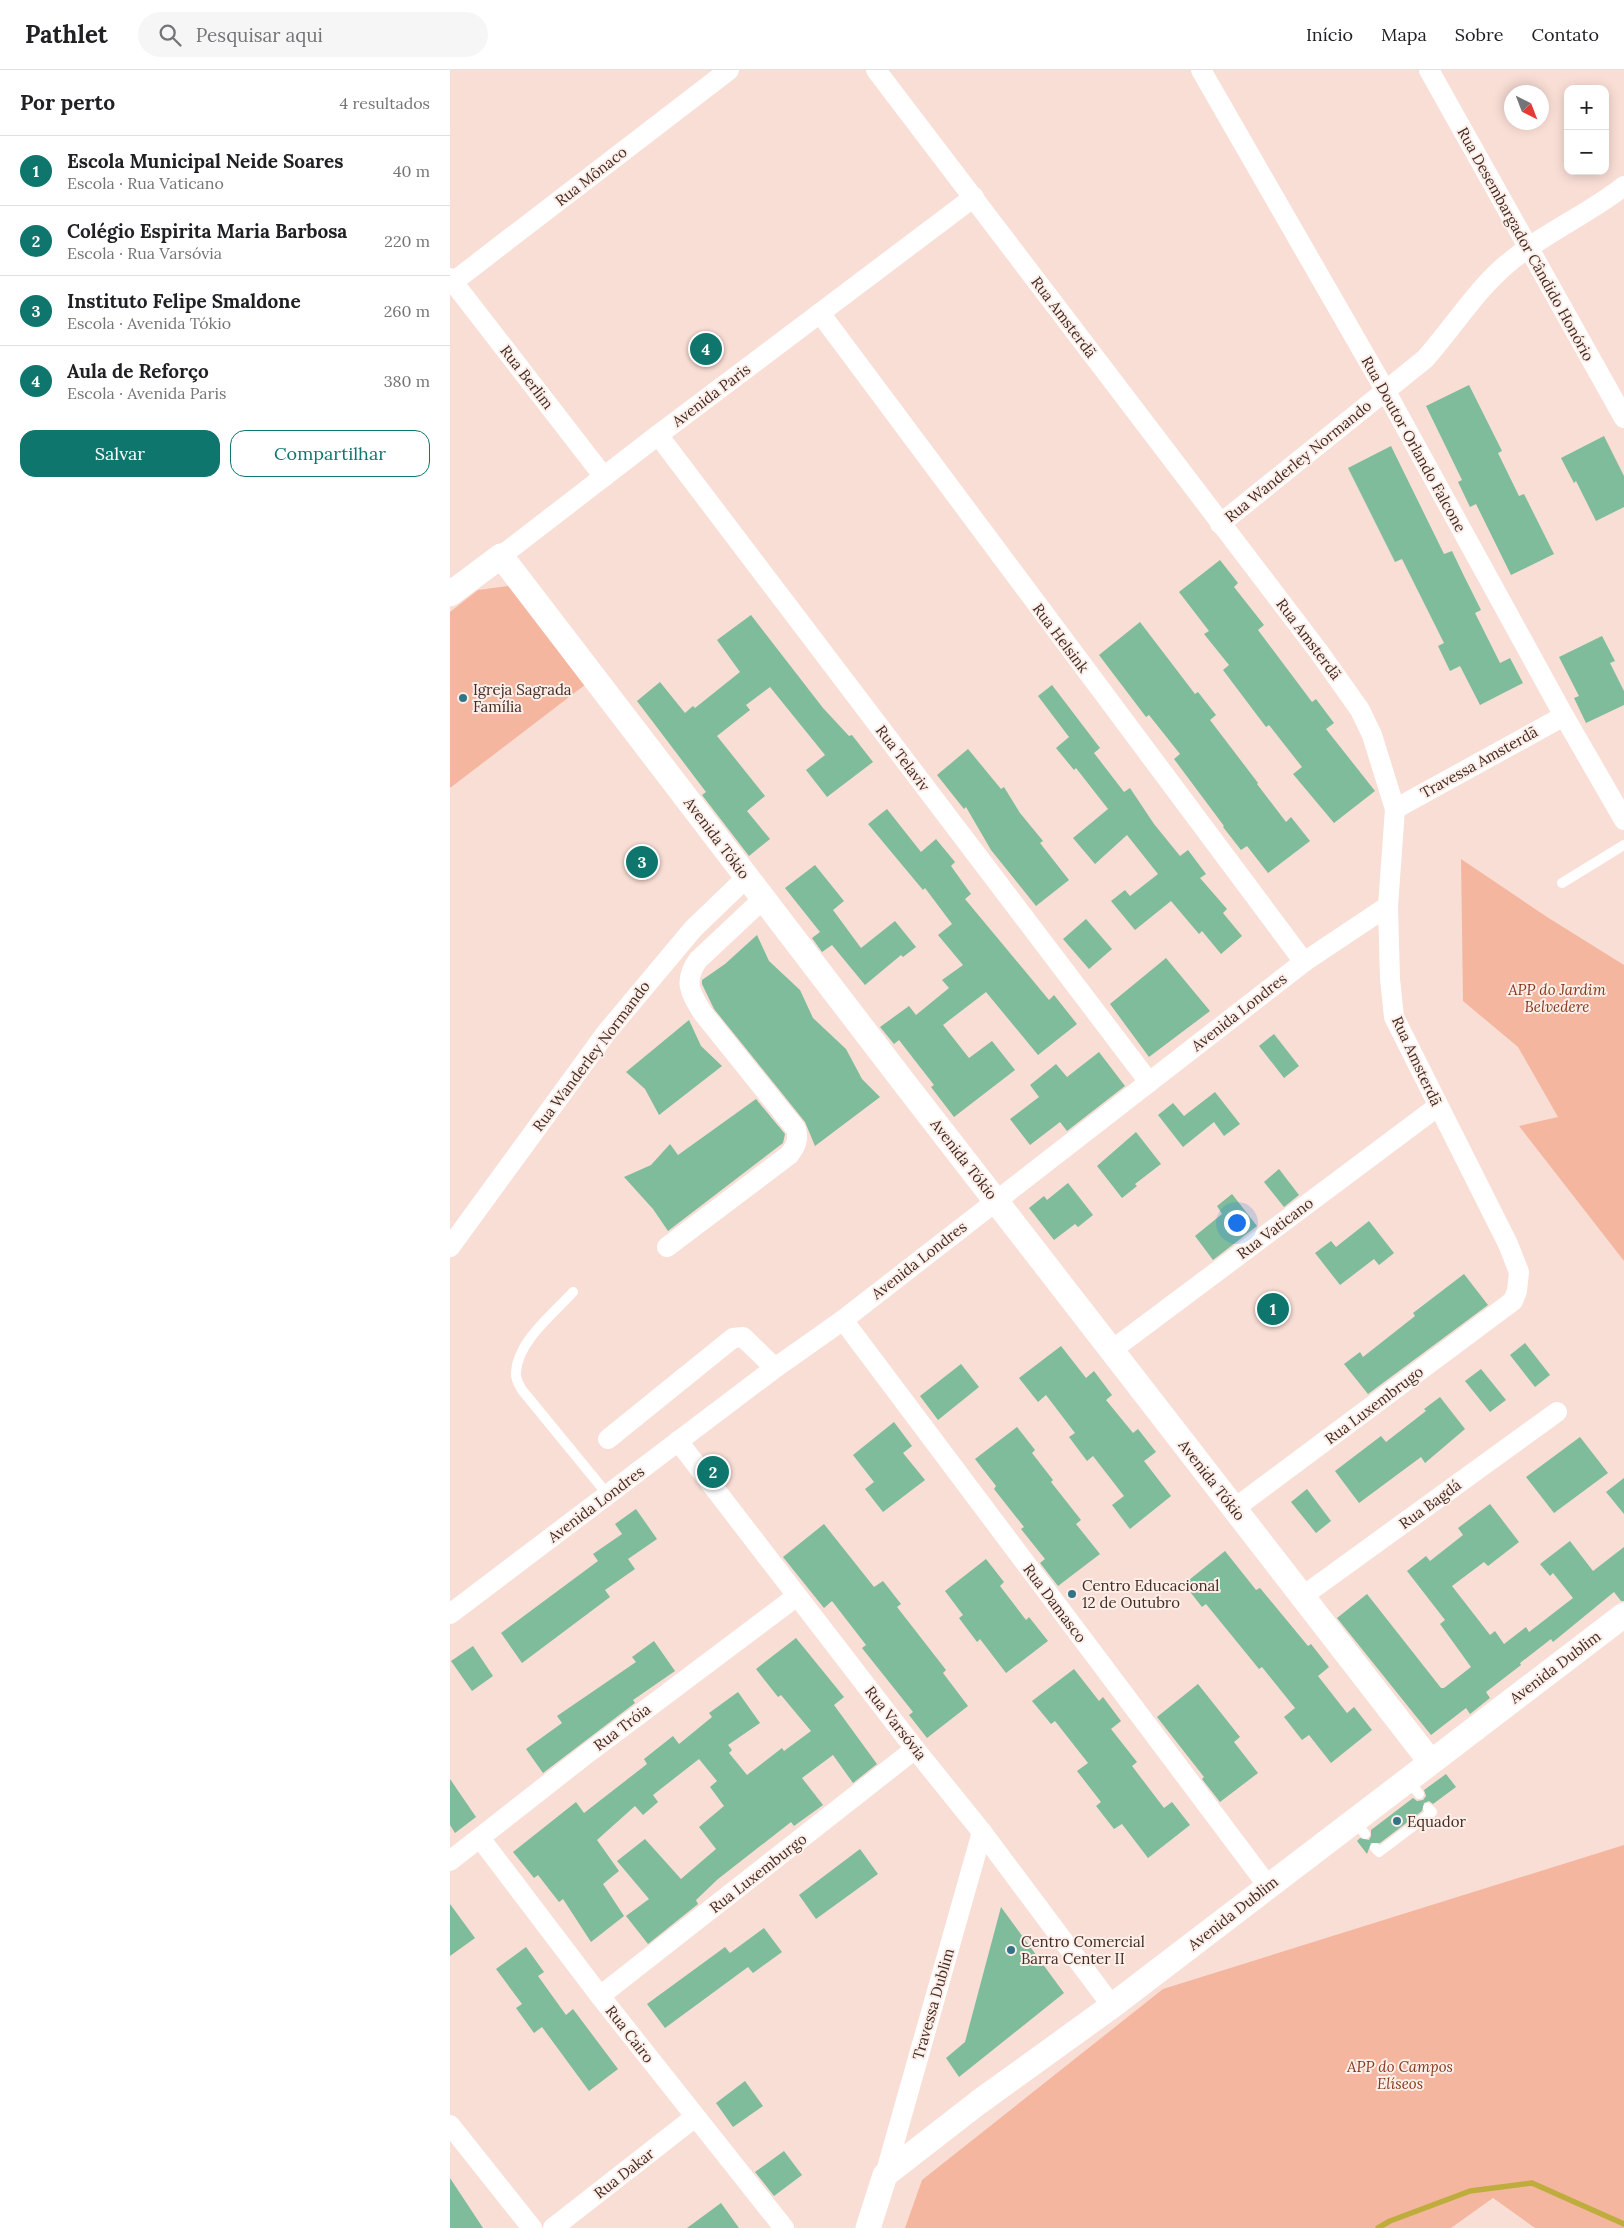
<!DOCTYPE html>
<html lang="pt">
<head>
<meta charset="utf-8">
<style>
  body { margin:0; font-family:Lora,serif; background:#f6f6f6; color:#202124 }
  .controls { position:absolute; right:15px; top:15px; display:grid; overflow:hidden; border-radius:10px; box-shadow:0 2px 12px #0003 }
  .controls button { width:45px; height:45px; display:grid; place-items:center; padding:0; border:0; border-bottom:1px solid #e0e0e0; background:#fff; color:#202124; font:25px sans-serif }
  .compass { position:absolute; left:1054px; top:15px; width:45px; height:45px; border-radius:50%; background:#fff; box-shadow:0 2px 12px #0003; rotate:138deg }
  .you { position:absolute; left:786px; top:1152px; width:18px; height:18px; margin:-12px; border:4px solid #fff; border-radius:50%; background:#1a73e8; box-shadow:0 0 0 8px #1a73e833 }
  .badge { display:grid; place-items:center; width:32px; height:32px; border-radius:50%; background:#0f766e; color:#fff; font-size:16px; font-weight:700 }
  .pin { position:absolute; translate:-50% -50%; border:2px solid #fff; box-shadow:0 1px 5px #0006 }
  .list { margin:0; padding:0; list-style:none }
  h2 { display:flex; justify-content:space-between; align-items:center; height:65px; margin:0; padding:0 20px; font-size:21px }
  h2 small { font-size:16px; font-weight:400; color:#757577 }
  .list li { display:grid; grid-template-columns:32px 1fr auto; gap:15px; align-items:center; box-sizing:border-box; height:70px; padding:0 20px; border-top:1px solid #e0e0e0 }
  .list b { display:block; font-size:19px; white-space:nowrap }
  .list p { margin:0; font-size:16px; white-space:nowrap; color:#757577 }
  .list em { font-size:16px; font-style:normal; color:#757577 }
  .actions { display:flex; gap:10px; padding:15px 20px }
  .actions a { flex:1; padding:11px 0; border:1px solid #0f766e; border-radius:15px; text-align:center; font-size:18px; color:#0f766e }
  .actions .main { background:#0f766e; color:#fff }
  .icon { flex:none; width:28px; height:28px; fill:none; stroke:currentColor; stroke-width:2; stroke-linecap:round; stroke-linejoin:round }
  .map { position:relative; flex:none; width:1174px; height:2158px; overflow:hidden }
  header { display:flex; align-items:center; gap:30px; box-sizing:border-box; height:70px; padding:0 25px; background:#fff; border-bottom:1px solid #e0e0e0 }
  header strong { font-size:24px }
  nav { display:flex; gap:28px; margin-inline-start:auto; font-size:18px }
  .search { width:350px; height:45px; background:#f6f6f6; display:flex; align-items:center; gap:12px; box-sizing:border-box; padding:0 18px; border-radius:28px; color:#757577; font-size:19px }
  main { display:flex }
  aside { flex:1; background:#fff }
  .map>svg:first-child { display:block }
  .green { fill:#f5b6a0 }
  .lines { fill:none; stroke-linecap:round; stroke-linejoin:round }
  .stream { stroke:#bead3d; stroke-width:5.5 }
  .building { fill:#7ebc9b }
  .service { stroke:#fff; stroke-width:10 }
  .minor { stroke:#fff; stroke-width:20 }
  .tertiary { stroke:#fff; stroke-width:25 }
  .poi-dot { fill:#337487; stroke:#fcefea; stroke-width:2 }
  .labels { text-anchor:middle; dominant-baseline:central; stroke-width:4; stroke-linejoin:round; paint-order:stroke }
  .street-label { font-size:15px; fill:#442b22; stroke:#fcefea }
  .poi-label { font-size:15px; fill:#442b22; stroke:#fcefea; text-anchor:start }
  .park-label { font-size:15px; font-style:italic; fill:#863719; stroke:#fcefea }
</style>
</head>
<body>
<header>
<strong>Pathlet</strong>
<div class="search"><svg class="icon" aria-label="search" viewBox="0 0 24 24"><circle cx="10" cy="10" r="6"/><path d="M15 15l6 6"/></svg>Pesquisar aqui</div>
<nav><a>Início</a><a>Mapa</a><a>Sobre</a><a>Contato</a></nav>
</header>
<main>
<aside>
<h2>Por perto<small>4 resultados</small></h2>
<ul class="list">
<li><span class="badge">1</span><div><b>Escola Municipal Neide Soares</b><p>Escola · Rua Vaticano</p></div><em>40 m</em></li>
<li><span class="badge">2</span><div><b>Colégio Espirita Maria Barbosa</b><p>Escola · Rua Varsóvia</p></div><em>220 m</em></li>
<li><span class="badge">3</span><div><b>Instituto Felipe Smaldone</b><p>Escola · Avenida Tókio</p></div><em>260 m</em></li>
<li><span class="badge">4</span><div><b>Aula de Reforço</b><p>Escola · Avenida Paris</p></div><em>380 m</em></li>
</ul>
<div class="actions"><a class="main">Salvar</a><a>Compartilhar</a></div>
</aside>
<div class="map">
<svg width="1174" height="2158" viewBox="0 0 1174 2158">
  <rect width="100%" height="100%" fill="#f9ded5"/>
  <g class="green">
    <path d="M58,516L76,534L140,611L0,718V542L28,520Z"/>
    <path d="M1011,789L1097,847L1174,895V1191L1069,1056L1108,1047L1068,977L1013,931Z"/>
    <path d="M1174,1775V2158H1085L1043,2128L1001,2158H455L472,2110L713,1919Z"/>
  </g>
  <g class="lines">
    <path class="stream" d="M928,2158L940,2151L1020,2121L1082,2113L1174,2154"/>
  </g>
  <g class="building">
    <path d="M1019,315L1052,381L1048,383L1069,426L1074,424L1104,484L1061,505L1026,434L1020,437L1008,412L1012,410L976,336Z"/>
    <path d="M1154,366L1174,406V437L1146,451L1126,411L1124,413L1111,388Z"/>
    <path d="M941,376L994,484L1002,481L1014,506L1031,540L1025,543L1050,593L1060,588L1073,613L1030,635L1010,596L1000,601L988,576L994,573L952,489L945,492L898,398Z"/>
    <path d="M770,490L788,513L784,517L814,555L808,560L862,632L866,629L884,653L876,659L925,721L884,753L843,704L852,697L819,655L816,657L773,600L779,595L754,564L759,561L729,522Z"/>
    <path d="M301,545L373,638L399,666L402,665L423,692L377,727L356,700L375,685L320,617L296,635L300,640L267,666L315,726L297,741L320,769L299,786L252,725L256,722L187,631L210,612L235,643L243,636L245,638L290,602L267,570Z"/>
    <path d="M690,552L745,624L748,622L766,645L760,650L808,713L807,714L836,752L841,747L860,771L818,803L797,776L791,780L773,757L774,756L724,689L730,684L699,645L696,647L649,585Z"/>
    <path d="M1152,566L1165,591L1160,593L1174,621V635L1136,653L1124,628L1129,626L1109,587Z"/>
    <path d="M602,615L650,678L644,683L674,722L680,718L704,754L730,786L738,780L756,804L750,808L777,839L773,843L792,866L771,884L752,861L749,864L721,831L685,860L661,831L675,820L680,826L708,804L677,765L645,794L623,768L658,739L626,698L624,700L606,678L619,667L588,626Z"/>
    <path d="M518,679L551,719L554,717L570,743L593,771L590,773L619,810L586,836L541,780L516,737L514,739L487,705Z"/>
    <path d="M437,739L471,782L486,769L505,792L501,796L521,824L515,829L599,930L604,925L627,954L588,985L536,922L493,955L519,988L542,971L565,1000L504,1047L481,1017L484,1015L449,970L444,974L430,957L459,936L466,945L499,918L492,910L513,895L488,865L502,854L475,818L473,820L418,754Z"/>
    <path d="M365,795L394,831L383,840L411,878L445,851L466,877L453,887L451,885L415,915L382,875L372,882L362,868L370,862L335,818Z"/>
    <path d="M636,849L662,879L639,899L613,869Z"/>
    <path d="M307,865L319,891L350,920L363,948L396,979L412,1009L430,1027L365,1076L355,1052L264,939L252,914V910L275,894Z"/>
    <path d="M716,888L760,941L699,987L660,934Z"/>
    <path d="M239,950L251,976L272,996L209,1045L195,1019L176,1002Z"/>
    <path d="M824,964L849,996L834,1008L809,976Z"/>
    <path d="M649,982L675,1016L617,1061L610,1052L580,1075L560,1049L589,1027L580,1015L606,994L617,1007Z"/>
    <path d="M765,1022L790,1054L774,1066L764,1052L733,1077L708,1045L723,1033L734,1046Z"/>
    <path d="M306,1029L335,1064L333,1073L218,1161L203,1139L174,1107L201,1095L220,1074L228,1085Z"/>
    <path d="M686,1062L711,1094L685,1114L687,1116L672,1128L647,1096Z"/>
    <path d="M829,1099L849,1125L834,1137L814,1112Z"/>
    <path d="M618,1113L643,1145L628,1157L625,1154L604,1170L579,1138L594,1126L597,1130Z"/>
    <path d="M782,1124L807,1156L763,1190L745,1166L772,1144L767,1136Z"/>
    <path d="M919,1151L944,1183L929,1195L924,1189L890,1215L865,1183L881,1171L886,1177Z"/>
    <path d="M1014,1204L1038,1235L918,1324L894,1294L910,1282L913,1287L965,1246L963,1243Z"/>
    <path d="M1075,1273L1100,1305L1085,1317L1060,1285Z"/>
    <path d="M611,1276L636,1308L644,1301L662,1325L656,1330L683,1363L688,1359L706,1382L694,1391L721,1426L680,1459L662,1435L674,1426L643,1386L637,1391L619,1367L625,1363L596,1325L588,1332L569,1308Z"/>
    <path d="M511,1294L529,1317L488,1350L470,1326Z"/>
    <path d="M1031,1299L1056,1330L1040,1342L1015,1311Z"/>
    <path d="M990,1327L1015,1359L975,1393L971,1387L909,1433L885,1401L931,1366L936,1372L976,1341L974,1339Z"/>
    <path d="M444,1352L462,1376L453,1383L475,1410L433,1442L415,1419L424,1412L403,1385Z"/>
    <path d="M567,1357L585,1380L582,1383L603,1410L601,1412L631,1450L626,1454L650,1484L608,1516L590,1493L595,1489L571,1459L574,1457L544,1419L546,1416L525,1389Z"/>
    <path d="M1130,1367L1158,1403L1104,1443L1076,1407Z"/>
    <path d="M1174,1408V1444L1156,1422Z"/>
    <path d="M857,1419L881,1451L866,1463L841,1432Z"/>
    <path d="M1040,1434L1069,1472L1038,1496L1034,1492L1002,1516L1040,1565L1045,1561L1054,1574L1076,1557L1079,1562L1123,1528L1103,1503L1100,1506L1090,1494L1120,1471L1143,1501L1174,1477V1531H1171L1164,1522L1103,1572L1101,1569L1070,1593L1071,1595L1036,1622L1040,1628L1020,1644L1016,1638L981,1665L887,1548L917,1524L991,1618H994L1021,1597L990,1554L995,1550L957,1501L976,1486L980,1491L1013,1465L1008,1458Z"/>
    <path d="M186,1439L207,1469L178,1489L185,1499L155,1520L160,1527L72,1593L51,1563L148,1491L143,1484L172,1464L165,1454Z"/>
    <path d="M374,1454L424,1517L433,1511L451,1534L447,1537L496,1600L493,1603L518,1636L477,1668L459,1645L463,1642L412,1578L416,1575L382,1531L374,1538L333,1487Z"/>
    <path d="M775,1481L806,1520L810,1518L858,1576L861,1574L879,1597L868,1606L897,1643L904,1637L922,1660L881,1693L859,1665L852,1670L834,1647L845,1638L812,1597L809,1599L756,1534L752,1537L734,1514Z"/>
    <path d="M536,1489L554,1512L550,1516L576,1550L579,1547L598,1571L556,1603L530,1569L527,1572L509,1548L513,1545L495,1521Z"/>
    <path d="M346,1568L394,1627L384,1635L427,1694L403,1713L383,1685L352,1708L373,1735L344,1756L341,1752L268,1809L246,1830L248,1834L198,1874L176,1846L199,1829L167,1791L195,1769L231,1809L266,1779L249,1757L274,1736L260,1717L267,1711L249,1689L203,1725L208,1732L193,1745L185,1736L147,1770L169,1801L153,1814L174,1846L141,1872L113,1829L109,1832L88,1805L84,1808L63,1782L126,1732L134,1743L197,1694L194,1689L223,1666L229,1674L262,1647L259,1643L288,1622L310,1653L278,1675L282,1680L279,1683L297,1705L332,1678L334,1681L361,1661L331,1625L328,1627L306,1599Z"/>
    <path d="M204,1571L225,1601L183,1630L185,1633L93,1703L76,1679L112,1653L107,1646L186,1592L182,1587Z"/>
    <path d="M23,1576L43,1606L22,1621L1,1591Z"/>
    <path d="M624,1599L649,1631L653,1627L671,1651L661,1659L687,1692L682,1696L714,1738L722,1732L740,1755L698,1788L672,1754L664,1759L646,1736L651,1732L627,1701L638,1693L605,1651L601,1654L582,1631Z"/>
    <path d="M748,1614L790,1667L784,1672L808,1703L770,1732L752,1709L754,1707L707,1647Z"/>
    <path d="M996,1704L1006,1717L983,1734L979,1731L974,1733L972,1741L930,1773H921L917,1784L907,1771L910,1768L919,1770L921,1766V1760L963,1728L967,1731L973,1730L976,1726L974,1720Z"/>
    <path d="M0,1709L26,1747L5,1763L0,1755Z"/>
    <path d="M410,1779L428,1804L366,1849L349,1825Z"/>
    <path d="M0,1834L25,1868L0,1886Z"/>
    <path d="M551,1837L614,1923L509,2007L496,1988L515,1972Z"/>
    <path d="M314,1858L332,1882L303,1903L298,1897L215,1958L197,1934L275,1877L280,1883Z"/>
    <path d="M76,1877L94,1902L88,1906L116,1945L123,1939L168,1999L139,2021L92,1957L84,1963L66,1938L72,1934L46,1899Z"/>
    <path d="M295,2011L313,2036L283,2057L266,2033Z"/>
    <path d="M334,2081L352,2105L324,2126L305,2102Z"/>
    <path d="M0,2108L33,2158H0Z"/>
    <path d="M271,2133L289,2158H237Z"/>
  </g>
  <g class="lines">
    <g class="service">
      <path d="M1112,813L1174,775"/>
      <path d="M123,1222C103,1244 68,1271 66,1302C65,1308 69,1315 72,1320L158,1425"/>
      <path d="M957,1709L969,1724"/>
      <path d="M905,1751L915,1764"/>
      <path d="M925,1778L929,1782L982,1742L978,1738"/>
    </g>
    <g class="minor">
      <path d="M426,0L869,582L910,640L922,665L945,739L938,836L940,909L944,947L1058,1174L1069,1202L1067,1221L1063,1231L785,1438"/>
      <path d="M751,0L935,320L1114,646L1174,750"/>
      <path d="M979,0L1174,348"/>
      <path d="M0,208L154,407"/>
      <path d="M3,212L279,0"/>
      <path d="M370,243L854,892"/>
      <path d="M208,365L699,1012"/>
      <path d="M770,454L975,289C1002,259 1026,220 1057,194C1092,164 1137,145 1174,116"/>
      <path d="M51,486L208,365L524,127"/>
      <path d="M945,739L1114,646"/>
      <path d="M0,1177L156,963L243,859L297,807"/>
      <path d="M217,1177L339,1085C346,1076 349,1070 346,1059L252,942C240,922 233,911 248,890L313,829"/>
      <path d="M393,1250L818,1816"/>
      <path d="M662,1280L987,1037"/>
      <path d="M158,1369L283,1268L293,1267L325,1298"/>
      <path d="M228,1371L465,1679L532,1762L662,1936"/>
      <path d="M853,1526L1107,1342"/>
      <path d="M0,1544L325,1298L393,1250L854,892L938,836"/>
      <path d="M30,1768L150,1926L334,2158"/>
      <path d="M0,1791L134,1686L347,1526"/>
      <path d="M150,1926L465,1679"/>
      <path d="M0,2055L82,2158"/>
      <path d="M435,2105L532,1762"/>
      <path d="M103,2158L245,2047"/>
    </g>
    <g class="tertiary">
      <path d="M0,524L51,486L456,1015L980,1691"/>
      <path d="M418,2158L435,2105L529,2032L662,1936L1174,1545"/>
    </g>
  </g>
  <g class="poi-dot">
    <circle cx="13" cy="628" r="5"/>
    <circle cx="622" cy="1524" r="5"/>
    <circle cx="947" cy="1751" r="5"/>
    <circle cx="561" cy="1880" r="5"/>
  </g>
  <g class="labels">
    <g class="street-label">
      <text transform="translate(141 106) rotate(-38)">Rua Mônaco</text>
      <text transform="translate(1076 174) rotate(61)">Rua Desembargador Cândido Honório</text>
      <text transform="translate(614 247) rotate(53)">Rua Amsterdã</text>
      <text transform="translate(77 307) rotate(52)">Rua Berlim</text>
      <text transform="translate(261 325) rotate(-37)">Avenida Paris</text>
      <text transform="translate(964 374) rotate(61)">Rua Doutor Orlando Falcone</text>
      <text transform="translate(848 391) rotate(-39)">Rua Wanderley Normando</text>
      <text transform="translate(611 568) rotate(53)">Rua Helsink</text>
      <text transform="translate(859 569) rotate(53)">Rua Amsterdã</text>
      <text transform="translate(453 688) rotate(53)">Rua Telaviv</text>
      <text transform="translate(1029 692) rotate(-29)">Travessa Amsterdã</text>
      <text transform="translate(267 768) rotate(53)">Avenida Tókio</text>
      <text transform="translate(789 942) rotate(-38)">Avenida Londres</text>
      <text transform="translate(141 986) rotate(-53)">Rua Wanderley Normando</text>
      <text transform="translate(967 991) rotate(65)">Rua Amsterdã</text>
      <text transform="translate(514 1089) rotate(52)">Avenida Tókio</text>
      <text transform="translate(825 1158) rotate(-37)">Rua Vaticano</text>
      <text transform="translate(469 1190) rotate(-38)">Avenida Londres</text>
      <text transform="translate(924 1335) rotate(-37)">Rua Luxembrugo</text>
      <text transform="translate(762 1410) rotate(52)">Avenida Tókio</text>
      <text transform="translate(146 1434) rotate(-37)">Avenida Londres</text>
      <text transform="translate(980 1434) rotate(-36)">Rua Bagdá</text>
      <text transform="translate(605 1533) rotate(53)">Rua Damasco</text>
      <text transform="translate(1105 1597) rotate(-37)">Avenida Dublim</text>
      <text transform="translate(446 1653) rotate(52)">Rua Varsóvia</text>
      <text transform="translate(172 1657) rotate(-37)">Rua Tróia</text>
      <text transform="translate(308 1803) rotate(-38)">Rua Luxemburgo</text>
      <text transform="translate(783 1843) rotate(-38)">Avenida Dublim</text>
      <text transform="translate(483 1934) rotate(-74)">Travessa Dublim</text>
      <text transform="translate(180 1964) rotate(52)">Rua Cairo</text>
      <text transform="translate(174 2103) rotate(-38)">Rua Dakar</text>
    </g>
    <g class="poi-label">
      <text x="23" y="619">Igreja Sagrada<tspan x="23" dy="17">Família</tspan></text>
      <text x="632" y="1515">Centro Educacional<tspan x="632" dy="17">12 de Outubro</tspan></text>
      <text x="957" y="1751">Equador</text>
      <text x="571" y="1871">Centro Comercial<tspan x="571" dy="17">Barra Center II</tspan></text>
    </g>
    <g class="park-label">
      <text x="1107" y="919">APP do Jardim<tspan x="1107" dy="17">Belvedere</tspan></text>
      <text x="950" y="1996">APP do Campos<tspan x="950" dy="17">Elíseos</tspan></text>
    </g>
  </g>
</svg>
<div class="controls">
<button>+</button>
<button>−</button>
</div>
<svg class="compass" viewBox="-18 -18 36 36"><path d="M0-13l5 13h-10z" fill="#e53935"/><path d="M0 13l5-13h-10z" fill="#757577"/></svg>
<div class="you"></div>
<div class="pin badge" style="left:823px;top:1239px">1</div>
<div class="pin badge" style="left:263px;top:1402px">2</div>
<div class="pin badge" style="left:192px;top:792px">3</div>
<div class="pin badge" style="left:256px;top:279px">4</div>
</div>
</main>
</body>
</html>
